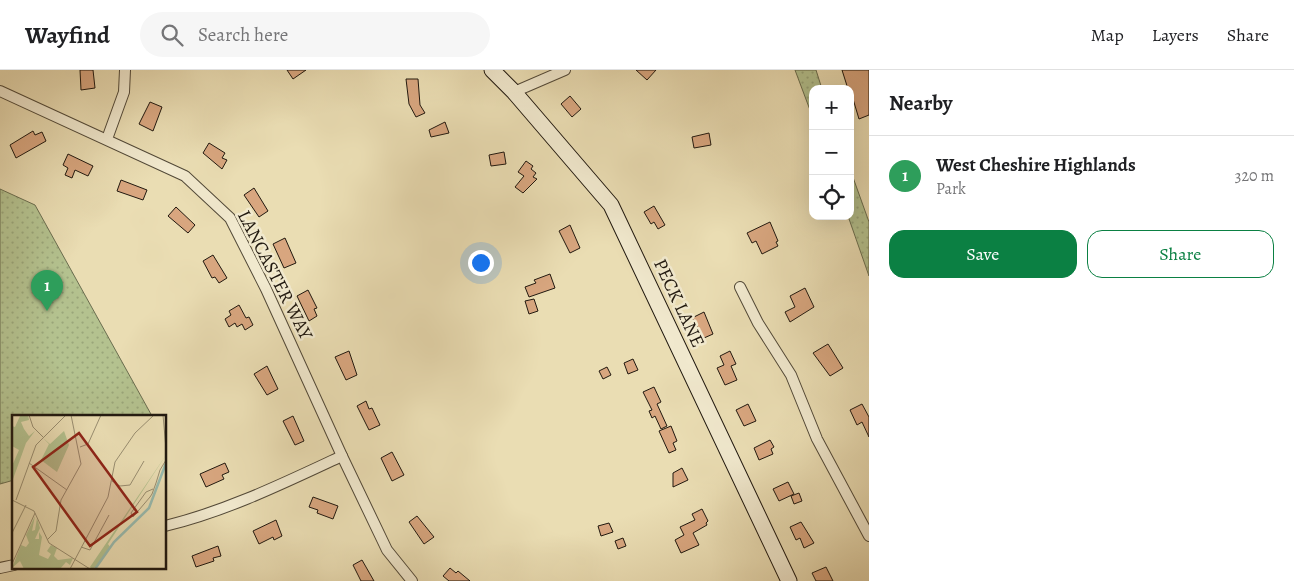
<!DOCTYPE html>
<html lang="en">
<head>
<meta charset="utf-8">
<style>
  body { margin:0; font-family:Alegreya,serif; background:#f6f6f6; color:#202124 }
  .controls { position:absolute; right:15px; top:15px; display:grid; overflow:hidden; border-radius:10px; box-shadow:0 5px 20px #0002 }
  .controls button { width:45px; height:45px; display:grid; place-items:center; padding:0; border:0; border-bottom:1px solid #e0e0e0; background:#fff; color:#202124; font:25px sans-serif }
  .you { position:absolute; left:480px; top:192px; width:18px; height:18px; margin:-12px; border:4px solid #fff; border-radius:50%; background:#1a73e8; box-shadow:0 0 0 8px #1a73e833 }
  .badge { display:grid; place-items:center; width:32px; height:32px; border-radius:50%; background:#0b8043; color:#fff; font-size:16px; font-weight:700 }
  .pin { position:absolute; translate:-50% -41px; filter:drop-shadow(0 1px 2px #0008) }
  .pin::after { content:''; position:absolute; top:26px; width:18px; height:15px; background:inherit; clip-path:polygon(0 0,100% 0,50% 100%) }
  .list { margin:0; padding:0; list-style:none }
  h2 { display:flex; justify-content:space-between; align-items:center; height:65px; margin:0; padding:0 20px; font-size:21px }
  h2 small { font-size:16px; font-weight:400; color:#757577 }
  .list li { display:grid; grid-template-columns:32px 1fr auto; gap:15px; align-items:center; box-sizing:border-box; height:80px; padding:0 20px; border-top:1px solid #e0e0e0 }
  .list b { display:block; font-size:19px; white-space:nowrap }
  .list p { margin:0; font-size:16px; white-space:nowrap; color:#757577 }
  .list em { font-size:16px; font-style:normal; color:#757577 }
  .actions { display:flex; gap:10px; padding:15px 20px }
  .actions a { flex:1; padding:11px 0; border:1px solid #0b8043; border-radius:15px; text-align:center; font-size:18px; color:#0b8043 }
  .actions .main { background:#0b8043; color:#fff }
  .icon { flex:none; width:28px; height:28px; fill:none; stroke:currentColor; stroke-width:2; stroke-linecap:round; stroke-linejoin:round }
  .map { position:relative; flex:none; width:869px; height:511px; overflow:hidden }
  header { display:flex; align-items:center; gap:30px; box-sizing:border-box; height:70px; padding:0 25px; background:#fff; border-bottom:1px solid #e0e0e0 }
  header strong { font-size:24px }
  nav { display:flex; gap:28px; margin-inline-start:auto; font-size:18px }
  .search { width:350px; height:45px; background:#f6f6f6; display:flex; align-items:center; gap:12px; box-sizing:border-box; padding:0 18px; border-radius:28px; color:#757577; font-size:19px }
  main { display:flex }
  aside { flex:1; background:#fff }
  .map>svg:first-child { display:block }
  .park { fill:url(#park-dots); stroke:#6a6d4f }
  .building { fill:#d8a67f; stroke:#20180f }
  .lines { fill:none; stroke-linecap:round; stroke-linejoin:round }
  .street-casing { stroke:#524938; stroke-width:12 }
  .secondary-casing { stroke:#20180f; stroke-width:17 }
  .street { stroke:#f1e9ce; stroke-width:10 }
  .secondary { stroke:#f1e9ce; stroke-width:15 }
  .labels { text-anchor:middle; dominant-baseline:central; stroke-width:5; stroke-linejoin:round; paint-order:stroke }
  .street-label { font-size:19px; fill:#20180f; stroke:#f1e9ce }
  .inset-river { fill:none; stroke:#98bbaf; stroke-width:2.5 }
  .inset-road { fill:none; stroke:#998e71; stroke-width:1 }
  .view { fill:#8f2418; fill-opacity:0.15; stroke:#8f2418; stroke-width:2.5 }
  .inset-edge { fill:none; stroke:#20180f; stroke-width:2.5 }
</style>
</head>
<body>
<header>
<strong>Wayfind</strong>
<div class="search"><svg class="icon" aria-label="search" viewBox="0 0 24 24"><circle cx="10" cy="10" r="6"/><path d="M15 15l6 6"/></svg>Search here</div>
<nav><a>Map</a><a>Layers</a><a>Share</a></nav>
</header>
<main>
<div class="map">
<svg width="869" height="511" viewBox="0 0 869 511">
  <defs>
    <pattern id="park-dots" width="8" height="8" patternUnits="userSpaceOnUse" patternTransform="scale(1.25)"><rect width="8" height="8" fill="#b4c28f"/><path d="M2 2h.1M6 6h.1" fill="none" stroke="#9aa67a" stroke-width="1.8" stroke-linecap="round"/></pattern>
  </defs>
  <rect width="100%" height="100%" fill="#eaddb3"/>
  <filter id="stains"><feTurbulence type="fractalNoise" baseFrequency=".004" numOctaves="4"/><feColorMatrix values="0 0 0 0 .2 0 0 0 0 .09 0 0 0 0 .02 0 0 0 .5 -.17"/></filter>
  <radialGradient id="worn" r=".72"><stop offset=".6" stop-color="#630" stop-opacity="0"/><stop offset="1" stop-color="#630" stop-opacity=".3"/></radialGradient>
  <g class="park">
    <path d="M795,0H816L822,19H813V48Z"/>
    <path d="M850,99L869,152V206L848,146H850Z"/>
    <path d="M0,119L35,135L152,346H14V410L0,414Z"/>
  </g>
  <g class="building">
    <path d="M80,0H93L95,18L81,20Z"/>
    <path d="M287,0H306L293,9Z"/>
    <path d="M636,0H656L647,10Z"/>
    <path d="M842,0H869V45L859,49L850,19H848Z"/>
    <path d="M406,9H418L420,35L425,43L416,47L409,34Z"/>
    <path d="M570,26L581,39L572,47L561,34Z"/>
    <path d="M150,32L162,37L153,61L139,54Z"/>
    <path d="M445,52L449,63L431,67L429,60Z"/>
    <path d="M33,61L35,65L42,62L46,71L16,88L10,75Z"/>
    <path d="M709,63L711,75L694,78L692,67Z"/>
    <path d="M209,73L225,83L222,88L227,90L222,99L203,83Z"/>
    <path d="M504,82L506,94L491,96L489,85Z"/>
    <path d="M68,84L93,96L88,106L75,100L72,108L65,105L68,98L63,95Z"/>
    <path d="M526,91L533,96L531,99L536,103L533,107L537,109L523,123L515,117L524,106L518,102Z"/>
    <path d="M121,110L147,120L143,130L117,121Z"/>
    <path d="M254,118L268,141L259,147L244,125Z"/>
    <path d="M654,136L665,155L658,159L654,152L651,154L644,142Z"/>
    <path d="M176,137L195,155L188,163L168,146Z"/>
    <path d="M770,152L778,171L776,172L778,176L762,184L756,171L752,173L747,163Z"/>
    <path d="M570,155L580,178L570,183L559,161Z"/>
    <path d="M285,168L296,193L284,198L273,174Z"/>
    <path d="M213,185L227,208L219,213L215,207L212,208L203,191Z"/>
    <path d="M550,204L555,218L529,227L525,217L536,213L534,210Z"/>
    <path d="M805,218L814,237L790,252L785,242L795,237L790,226Z"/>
    <path d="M308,220L317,238L314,239L317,246L309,251L297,226Z"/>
    <path d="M534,229L538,241L529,244L525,231Z"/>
    <path d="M239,235L246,248L249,247L253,255L245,260L242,254L237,257L235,253L229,257L225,249L231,245L229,241Z"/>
    <path d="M704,242L713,264L704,268L692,248Z"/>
    <path d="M828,274L843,298L830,306L813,283Z"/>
    <path d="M349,281L357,305L346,310L335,287Z"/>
    <path d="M730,281L736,294L731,296L737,310L725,315L717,298L724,295L720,286Z"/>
    <path d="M633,289L638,300L628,304L624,293Z"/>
    <path d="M267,296L278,319L267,325L254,304Z"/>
    <path d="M607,297L611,305L603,309L599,301Z"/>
    <path d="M654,317L661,332L657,334L667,356L661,359L655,346L652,348L649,341L652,340L643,322Z"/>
    <path d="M366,331L369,339L372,338L380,355L369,360L357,336Z"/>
    <path d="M748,334L756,351L744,356L736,340Z"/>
    <path d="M862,334L869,347V367L862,352L857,355L850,340Z"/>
    <path d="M293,346L304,371L295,375L283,351Z"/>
    <path d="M671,356L677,371L673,373L676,380L669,383L659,361Z"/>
    <path d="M770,370L774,377L771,379L773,384L759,390L754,378Z"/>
    <path d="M392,382L404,405L392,411L381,388Z"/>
    <path d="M225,393L229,402L222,405L224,409L206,417L200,404Z"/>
    <path d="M682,398L688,410L673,417V403Z"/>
    <path d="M788,412L794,424L779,431L773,419Z"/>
    <path d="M799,423L802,431L794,434L791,426Z"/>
    <path d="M313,427L338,436L333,449L317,443L318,440L309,437Z"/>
    <path d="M702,439L708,451L706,453L707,455L693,463L699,475L681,483L675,470L684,465L680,457L695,450L692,444Z"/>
    <path d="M417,446L434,467L424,474L409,452Z"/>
    <path d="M276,450L282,466L274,470L273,467L259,474L253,461Z"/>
    <path d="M801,452L814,473L804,478L800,468L796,470L790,457Z"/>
    <path d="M609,453L613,462L601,466L598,456Z"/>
    <path d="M623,468L626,476L618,479L615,471Z"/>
    <path d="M218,476L221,486L213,488L214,491L196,497L192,486Z"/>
    <path d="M362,490L374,511H361L353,495Z"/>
    <path d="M826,497L833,511H816L812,503Z"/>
    <path d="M450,498L456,503L458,501L470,511H449L443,506Z"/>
  </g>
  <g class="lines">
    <defs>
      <g id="street">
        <path d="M0,21L185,106L230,148L266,219L342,386L387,480L412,511"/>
        <path d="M514,22L565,0"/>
        <path d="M107,69L124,22L125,0"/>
        <path d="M740,217L758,253L791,305L817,369L869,466"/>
        <path d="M165,456C227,441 284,413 342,386"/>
        <path d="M0,498L14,495"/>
      </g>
      <path id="secondary" d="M492,0L514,22L611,135L789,511"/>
    </defs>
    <use href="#street" class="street-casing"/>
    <use href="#secondary" class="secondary-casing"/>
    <use href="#street" class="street"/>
    <use href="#secondary" class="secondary"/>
  </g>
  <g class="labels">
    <g class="street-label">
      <text transform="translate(275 205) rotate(63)">LANCASTER WAY</text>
      <text transform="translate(679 233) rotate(65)">PECK LANE</text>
    </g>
  </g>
  <g transform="translate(12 345)">
    <rect width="154" height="154" fill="#eaddb3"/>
    <path d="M23,101L20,116L23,115L25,103L28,113L23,124H27V117L30,122L27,140L36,144L39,139L35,136L39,130L45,133L42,141L46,145L61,143L58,150L54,147L48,154H12L8,146L0,153L9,130L14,132L17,128L14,120Z" fill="#b4c28f"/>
    <path d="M16,0L17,5L9,7L12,14L17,21L23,16L14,28L0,67V51L7,35L0,31V11L3,12L8,1ZM52,16L57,30L45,57L29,45L37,29L31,23L38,29ZM154,40L96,129L98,132L85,151L80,154L78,152Z" fill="#b4c28f"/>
    <path class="inset-river" d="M83,154L102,127L137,93L154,48"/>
    <path class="inset-road" d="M17,0L21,12L31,22M151,0L154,34M68,32L76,29L89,0M17,48L55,75M100,66L108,71L118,70L132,46M141,74L134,77L119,98L121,102L138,82L140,79L144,68L148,55L154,45M0,85L22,96L37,128L78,154M4,85L24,30L54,0M0,118L14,90M35,125L44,116L49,85L69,49L59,0M69,132L78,135L97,100M0,149L23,98M58,154L96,82L103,47L123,18L142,0"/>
    <path class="view" d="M67,18L125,97L78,131L21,52Z"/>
    <rect width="154" height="154" class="inset-edge"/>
  </g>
  <rect width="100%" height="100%" filter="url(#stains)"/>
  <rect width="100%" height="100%" fill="url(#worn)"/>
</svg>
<div class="controls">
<button>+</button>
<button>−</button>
<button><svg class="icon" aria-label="locate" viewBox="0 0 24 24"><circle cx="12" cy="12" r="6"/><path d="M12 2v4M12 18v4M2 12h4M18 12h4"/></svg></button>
</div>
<div class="you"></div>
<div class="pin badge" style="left:47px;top:241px;background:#2e9e5b">1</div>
</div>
<aside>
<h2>Nearby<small></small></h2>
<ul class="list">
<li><span class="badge" style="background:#2e9e5b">1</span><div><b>West Cheshire Highlands</b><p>Park</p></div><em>320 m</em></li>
</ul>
<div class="actions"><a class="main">Save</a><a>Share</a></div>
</aside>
</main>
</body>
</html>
